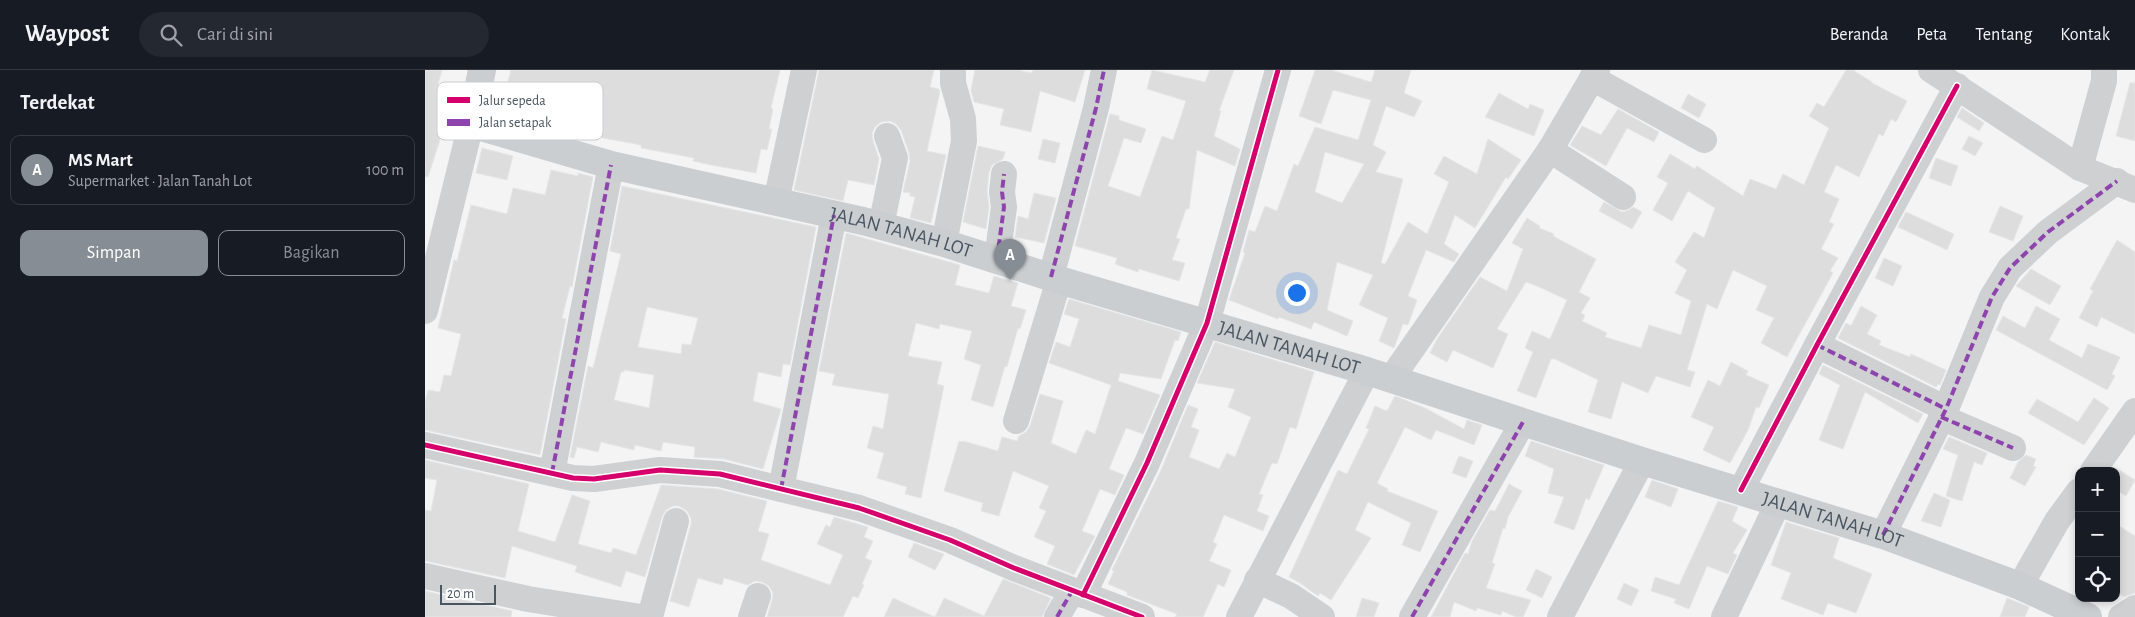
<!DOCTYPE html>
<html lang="id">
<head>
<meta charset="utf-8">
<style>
  body { margin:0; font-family:"Alegreya Sans",sans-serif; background:#242831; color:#f1f3f6 }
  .controls { position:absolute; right:15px; bottom:15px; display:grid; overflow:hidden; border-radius:10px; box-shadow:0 2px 8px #0003 }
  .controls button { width:45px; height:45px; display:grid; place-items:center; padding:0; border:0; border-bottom:1px solid #363941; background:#171b24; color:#f1f3f6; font:25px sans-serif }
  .scale { position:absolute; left:15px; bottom:12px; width:56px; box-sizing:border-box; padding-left:5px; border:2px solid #4a5661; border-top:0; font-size:14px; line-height:18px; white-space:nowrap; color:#4a5661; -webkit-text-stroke:4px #fff; paint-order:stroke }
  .you { position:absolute; left:871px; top:222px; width:18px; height:18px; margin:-12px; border:4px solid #fff; border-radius:50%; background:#1a73e8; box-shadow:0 0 0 8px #1a73e833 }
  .badge { display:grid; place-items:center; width:32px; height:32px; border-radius:50%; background:#868d94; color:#fff; font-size:16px; font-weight:700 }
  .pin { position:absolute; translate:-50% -41px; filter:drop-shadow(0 1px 2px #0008) }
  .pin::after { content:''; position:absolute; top:26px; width:18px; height:15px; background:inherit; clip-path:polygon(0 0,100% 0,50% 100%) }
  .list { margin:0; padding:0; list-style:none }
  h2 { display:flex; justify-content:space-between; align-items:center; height:65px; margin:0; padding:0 20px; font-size:21px }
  h2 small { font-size:16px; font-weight:400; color:#9ea1a6 }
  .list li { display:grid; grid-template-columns:32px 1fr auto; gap:15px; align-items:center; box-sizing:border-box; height:70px; margin:0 10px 10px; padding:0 10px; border:1px solid #363941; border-radius:10px }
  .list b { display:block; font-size:19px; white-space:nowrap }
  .list p { margin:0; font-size:16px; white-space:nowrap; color:#9ea1a6 }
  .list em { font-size:16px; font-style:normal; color:#9ea1a6 }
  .actions { display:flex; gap:10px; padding:15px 20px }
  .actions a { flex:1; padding:11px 0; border:1px solid #868d94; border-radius:10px; text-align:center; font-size:18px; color:#868d94 }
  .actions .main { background:#868d94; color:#fff }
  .icon { flex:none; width:28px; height:28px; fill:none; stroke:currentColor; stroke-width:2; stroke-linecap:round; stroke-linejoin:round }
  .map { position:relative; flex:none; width:1710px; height:547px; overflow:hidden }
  header { display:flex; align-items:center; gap:30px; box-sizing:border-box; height:70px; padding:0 25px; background:#171b24; border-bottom:1px solid #363941 }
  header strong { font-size:24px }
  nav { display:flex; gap:28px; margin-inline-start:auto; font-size:18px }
  .search { width:350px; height:45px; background:#242831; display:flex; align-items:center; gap:12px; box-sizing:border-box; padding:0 18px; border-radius:28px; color:#9ea1a6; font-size:19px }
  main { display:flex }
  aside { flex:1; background:#171b24 }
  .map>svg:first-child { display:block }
  .building { fill:#ddddde; stroke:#e5e6e7; fill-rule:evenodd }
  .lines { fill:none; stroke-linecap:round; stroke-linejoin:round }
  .minor { stroke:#ced0d2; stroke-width:26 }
  .major { stroke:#caced1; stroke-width:28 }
  .quiet { stroke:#8e44ad; stroke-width:4; stroke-dasharray:8 4; stroke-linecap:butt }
  .cycleway-casing { stroke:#fff; stroke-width:8 }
  .cycleway { stroke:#d6006c; stroke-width:5 }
  .labels { text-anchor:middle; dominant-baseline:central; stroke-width:5; stroke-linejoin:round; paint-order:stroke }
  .street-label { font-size:20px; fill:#4a5661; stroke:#fff }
  .key { fill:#fff; stroke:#c9ccd0; stroke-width:1 }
  .key-label { font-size:14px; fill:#4a5661 }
</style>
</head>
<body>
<header>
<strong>Waypost</strong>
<div class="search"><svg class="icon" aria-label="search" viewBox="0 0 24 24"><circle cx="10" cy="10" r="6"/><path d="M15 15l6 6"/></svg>Cari di sini</div>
<nav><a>Beranda</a><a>Peta</a><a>Tentang</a><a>Kontak</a></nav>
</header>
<main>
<aside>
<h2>Terdekat<small></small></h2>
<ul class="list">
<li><span class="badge">A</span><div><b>MS Mart</b><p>Supermarket · Jalan Tanah Lot</p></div><em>100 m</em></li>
</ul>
<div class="actions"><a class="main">Simpan</a><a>Bagikan</a></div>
</aside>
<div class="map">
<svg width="1710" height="547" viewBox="0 0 1710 547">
  <rect width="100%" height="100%" fill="#f4f4f4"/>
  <g class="building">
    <path d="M0,0H17L13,14L31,20L3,107L0,106Z"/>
    <path d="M86,0H355L346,38L348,39L344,59H347L342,80L336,79L331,103L286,95L268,91L269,88L216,78V75L129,59L130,53L87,44L93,18L82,15Z"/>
    <path d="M394,0H509L505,17L514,19L515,21L502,81L521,85L506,153L485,148L490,127L485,126V123L478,122L485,91L484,83L476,60L471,54L465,51L456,52L450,57L447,63L448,71L454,89L449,115L423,110L418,131L369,120Z"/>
    <path d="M550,0H592L607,3L608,0H660L650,32L615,21L606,62L575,55L579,39L549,32L546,20Z"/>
    <path d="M727,0L780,12L785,0H809L794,41H796L789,66L815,79L810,96L772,80L764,139H761L751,168L755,169L747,190L760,193L754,211L714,199L713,202L690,194L692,188L650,176L685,44L694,46V50L721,59L716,73L699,68L683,116L715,127L737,66L748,70L761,31L722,19Z"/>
    <path d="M890,0H906L946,12L950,0H986L979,23L997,31L989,47L961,36L948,75L961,82L951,102L978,109L956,193L960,194L983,152L1002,164L1024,112L1009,104L1019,86L1052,104L1063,69L1096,90L1083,109L1081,107L1050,158L1030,145L1019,174L1034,184L1029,192L1001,180L983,226L992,230L983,255L978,254L969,278L954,271L963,248L934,235L948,205L912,192L902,240L928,251L922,266L889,252L886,259L854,247L853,249L804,230L820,183L818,182L824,160L830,162L840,136L852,141L869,94L873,96L890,57L933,70L946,30L908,20L896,54L874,46ZM900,82L939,94L917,133L890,122Z"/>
    <path d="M1421,0H1428L1447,12V13L1482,31L1471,52L1466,49L1458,66L1454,64L1434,107L1411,95L1399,122L1414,129L1404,152L1409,154L1396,179L1413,188L1405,201L1408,203L1362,287L1336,273L1349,248L1331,240L1342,216L1308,200L1292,239L1282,234L1262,300L1270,302L1265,317L1231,306L1223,323L1197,312L1186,349L1163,342L1173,310L1130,289H1126L1111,328L1092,321L1108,282L1100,278L1107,261L1125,269L1142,230L1112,216L1101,212L1072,259L1083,264L1068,298L1028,280L1022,292L1005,283L1012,269L1055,207L1082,221L1098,179L1087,173L1102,148L1115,156L1114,158L1129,164L1128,166L1171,189L1154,222L1165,228L1156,243L1160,245L1157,251L1182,263L1180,267L1216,278L1224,255L1256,265L1266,231L1250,223L1262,200L1250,192L1269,162L1279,168L1290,138L1263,121L1247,151L1228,140L1243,113L1232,107L1245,84L1270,99L1272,96L1318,126L1325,109L1351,119L1358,104L1379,115L1404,58L1384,46L1392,33L1399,37Z"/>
    <path d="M1705,13H1710V71L1691,66Z"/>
    <path d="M1074,23L1103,39L1105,34L1119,40L1109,66L1060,47Z"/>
    <path d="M1263,24L1281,34L1274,48L1256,38Z"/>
    <path d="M1537,38L1559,53L1554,61L1532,47Z"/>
    <path d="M1193,39L1234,62L1229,72L1202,58L1181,96L1145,75L1157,56L1176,65Z"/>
    <path d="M1544,66L1558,73L1550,86L1537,79Z"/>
    <path d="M618,69L635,73L630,93L613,89Z"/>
    <path d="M553,76L580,82L578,89L567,95L564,102L562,121L564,137L561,159L538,152Z"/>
    <path d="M57,78L88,86L82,110L51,103Z"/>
    <path d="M1511,88L1533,96L1526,116L1504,108Z"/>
    <path d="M126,100L153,106V103L168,107L147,217L145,216L137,248L141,249L115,385L0,360V332L3,320L15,322L19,305L26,306L36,264L13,258L29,190L32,191L46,135L82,144L88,118L120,125Z"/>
    <path d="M197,116L391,157L365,295L358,294L356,307L333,302L328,331L356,339L338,399L299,389L269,387L270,377L238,372L236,381L210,375L209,380L176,372L173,382L152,377L149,388L145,387L163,296L168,298L196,184L185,181ZM222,237L273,248L266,275L257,274L256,284L213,277ZM199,300L229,305L224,338L189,330L196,302H199Z"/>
    <path d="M609,123L631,128L619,173L590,167L593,146L603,149Z"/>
    <path d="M1179,132L1197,142L1204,140L1208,137L1217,142L1207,159L1174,141Z"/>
    <path d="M1575,136L1598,146L1588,171L1564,162Z"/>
    <path d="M1481,142L1529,164L1522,180L1473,157Z"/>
    <path d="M421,163L535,195L530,215L564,223L569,206L593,213L586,236L601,240L595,259L593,258L582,297L580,296L568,337L546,330L556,295L539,289L547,261L515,254L514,259L491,253L483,286L517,292L512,314L519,316L496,428L480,424L482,417L452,408L459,383L442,378L448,356L458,359L464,324L407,315L410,304L394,301Z"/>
    <path d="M1692,170L1710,182V264L1676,247L1672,257L1654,248L1668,221L1665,219Z"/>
    <path d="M1459,188L1477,196L1468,216L1450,208Z"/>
    <path d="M1606,199L1636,216L1625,235L1591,216Z"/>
    <path d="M644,229L756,262L753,271L750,270L736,309L695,303L693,311L735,325L718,364L701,358L684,399L699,405L690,425L675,419L657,461L670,466L649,505L622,494L630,476L609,467L621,441L614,438L624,416L588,401L574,446L556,441L558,433L519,421L534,371L537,372L538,371L573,381L577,367L592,371L594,366L601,362L605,356L615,324L638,331L626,373L651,384L661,360L670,364L686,315L624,293L631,272L645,277L654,249L639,244Z"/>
    <path d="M1436,236L1452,245L1442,264L1456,271L1454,275L1485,287L1486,284L1521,300L1515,315L1513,314L1511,317L1413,268L1421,253L1426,256Z"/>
    <path d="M1611,236L1635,249L1624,270L1657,288L1663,274L1695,287L1687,304L1690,306L1682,320L1571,260L1578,246L1600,258Z"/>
    <path d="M790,272L889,302L871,359L865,357L852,394L847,393L834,424L838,425L832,441L844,446L838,461L799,445L788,472L792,474L784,491L806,500L799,517L793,514L778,547H750L752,544L702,525V522L683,514L689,501L687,500L736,400L763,335L773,339L766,357L774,360L764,387L794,399L802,383L810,387L826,347L803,337L810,319L772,313Z"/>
    <path d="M1306,292L1323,301L1321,305L1344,315L1334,338L1331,337L1323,360L1305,393L1278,380L1289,357L1266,347L1283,310L1295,316Z"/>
    <path d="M1398,295L1498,344L1493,353L1440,322L1418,379L1394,370L1415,315L1394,304Z"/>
    <path d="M970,326L1000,338L1039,359L1042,350L1057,355L1049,375L1011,360L1006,370L980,357L952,413L963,419L962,421L1013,441L995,482L977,475L986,453L943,432L930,460L946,468L906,530L895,523L893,526L875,513L864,507L913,400L922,404L944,359L941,358L950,336L962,341Z"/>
    <path d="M1669,328L1684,338L1659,375L1603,343L1612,329L1653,352Z"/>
    <path d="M1524,367L1562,383L1557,395L1549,392L1537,431L1521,426L1533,385L1518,379Z"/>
    <path d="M1106,371L1179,395L1164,430L1161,428L1149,460L1129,453L1139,427L1123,423L1129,399L1100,386Z"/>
    <path d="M1601,385L1611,389L1608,396L1611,397L1600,416L1585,408L1593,392Z"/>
    <path d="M1034,386L1048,391L1041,408L1027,403Z"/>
    <path d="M0,390L104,414L93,461L130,472L147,425L165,431L153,474L186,483L188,478L211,485L236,415L293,419L342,431L333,461L344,464L336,490L405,515L418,485L392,474L401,455L405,457L409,447L443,457L439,467L448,471L440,488L447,491L437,514L439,515L433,528L428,526L418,547H342L347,530L348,523L344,516L337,512L330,511L323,515L299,508L297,515L273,508L264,537L245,531L266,454V448L262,441L254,436H248L241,440L237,447L220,507L201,501L196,517L150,502L152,496L87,476L80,508L0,491V440L6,441L12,410L0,408Z"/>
    <path d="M1691,398L1710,410L1701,426L1691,420Z"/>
    <path d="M1227,410L1253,419L1246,437L1220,427Z"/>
    <path d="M1084,414L1097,421L1083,447L1080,459L1078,458L1067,493L1070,494L1061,518L1106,530L1098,547H1091L1077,541L1076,545L1052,538L1051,541L1029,532L1025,547H1006L1040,483L1043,484L1047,471L1065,440L1070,441Z"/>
    <path d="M1509,423L1525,430L1516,457L1496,451Z"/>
    <path d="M1293,431L1313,437L1307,451L1322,460L1308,483L1312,485L1303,504L1282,496L1264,539L1249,533L1251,529L1226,521L1230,507L1254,515Z"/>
    <path d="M1361,452L1414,468L1408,488L1447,504L1431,543L1403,533L1398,545L1356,529L1366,503L1346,495Z"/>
    <path d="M1691,454L1710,466V523L1699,527L1691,521Z"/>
    <path d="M489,473L519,484L510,500L483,487Z"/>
    <path d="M1111,499L1127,507L1117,528L1101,520Z"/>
    <path d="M578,509L626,528L617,547H459L468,528L510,547L519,528L559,546Z"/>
    <path d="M1199,513L1214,520L1206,536L1192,529Z"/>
    <path d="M0,521L87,541L86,547H0Z"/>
    <path d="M937,528L954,533L949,547H931Z"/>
    <path d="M1582,528L1604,537L1600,547H1575Z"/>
  </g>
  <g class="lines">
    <g class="minor">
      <path d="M1506,0L1655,98L1710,120"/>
      <path d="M1167,8L1279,70"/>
      <path d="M1125,80L1198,127"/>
      <path d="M1655,98L1679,11V0"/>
      <path d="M351,132L379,0"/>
      <path d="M456,156L470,88L462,66"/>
      <path d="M519,173L539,71L538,49L528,13V0"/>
      <path d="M572,189L579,137L577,122L579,104"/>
      <path d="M626,207L671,38L679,0"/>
      <path d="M0,241L46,54"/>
      <path d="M1392,275L1521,339"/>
      <path d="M966,309L1125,80L1172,0"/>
      <path d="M1516,347L1588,378"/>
      <path d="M591,351L634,210"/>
      <path d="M0,375L148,408L169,409L235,400L295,404L434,438L525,470L589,498L717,547"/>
      <path d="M1668,401L1710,341"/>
      <path d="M127,403L186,95"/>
      <path d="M356,419L409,145"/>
      <path d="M1316,420L1392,275L1532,16"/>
      <path d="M1458,465L1521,339L1567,227L1585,198L1623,162L1692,111"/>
      <path d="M0,506L103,529L216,547"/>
      <path d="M832,510L866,526L897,547"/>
      <path d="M1595,516L1632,451L1654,421"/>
      <path d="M658,525L722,393L782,253L853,0"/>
      <path d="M225,547L251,451"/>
      <path d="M326,547L333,526"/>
      <path d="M632,547L647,521"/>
      <path d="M814,547L942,301"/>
      <path d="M987,547L1098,352"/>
      <path d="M1135,547L1217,391"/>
      <path d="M1299,547L1353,433"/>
      <path d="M1696,547L1710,538"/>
    </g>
    <path class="major" id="s1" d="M57,0L46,54L186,95L438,151L519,173L634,210L942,301L1217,391L1458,465L1595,516L1663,547"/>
    <g class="quiet">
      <path d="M572,189L579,137L577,122L579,104"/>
      <path d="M626,207L671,38L679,0"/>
      <path d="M1392,275L1521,339"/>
      <path d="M1516,347L1588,378"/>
      <path d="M127,403L186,95"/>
      <path d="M356,419L409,145"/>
      <path d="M1458,465L1521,339L1567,227L1585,198L1623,162L1692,111"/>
      <path d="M632,547L647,521"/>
      <path d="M987,547L1098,352"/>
    </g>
    <defs>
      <g id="cycleway">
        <path d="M0,375L148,408L169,409L235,400L295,404L434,438L525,470L589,498L717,547"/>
        <path d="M1316,420L1392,275L1532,16"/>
        <path d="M658,525L722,393L782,253L853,0"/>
      </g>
    </defs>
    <use href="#cycleway" class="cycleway-casing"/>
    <use href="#cycleway" class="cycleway"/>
  </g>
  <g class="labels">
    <g class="street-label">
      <text stroke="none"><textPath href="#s1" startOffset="499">JALAN TANAH LOT</textPath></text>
      <text stroke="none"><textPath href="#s1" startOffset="904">JALAN TANAH LOT</textPath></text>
      <text stroke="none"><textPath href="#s1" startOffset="1474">JALAN TANAH LOT</textPath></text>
    </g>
  </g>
  <rect x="12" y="12" width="166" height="58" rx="8" class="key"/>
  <rect x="22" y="27" width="23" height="6" fill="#d6006c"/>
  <rect x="22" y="49" width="23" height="7" fill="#8e44ad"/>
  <g class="key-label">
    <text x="54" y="35">Jalur sepeda</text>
    <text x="54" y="57">Jalan setapak</text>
  </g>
</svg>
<div class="controls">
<button>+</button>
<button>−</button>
<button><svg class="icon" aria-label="locate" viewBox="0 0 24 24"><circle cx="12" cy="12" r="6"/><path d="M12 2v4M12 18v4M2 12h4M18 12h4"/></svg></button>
</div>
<div class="scale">20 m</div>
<div class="you"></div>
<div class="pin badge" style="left:585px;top:210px">A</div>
</div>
</main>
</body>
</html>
